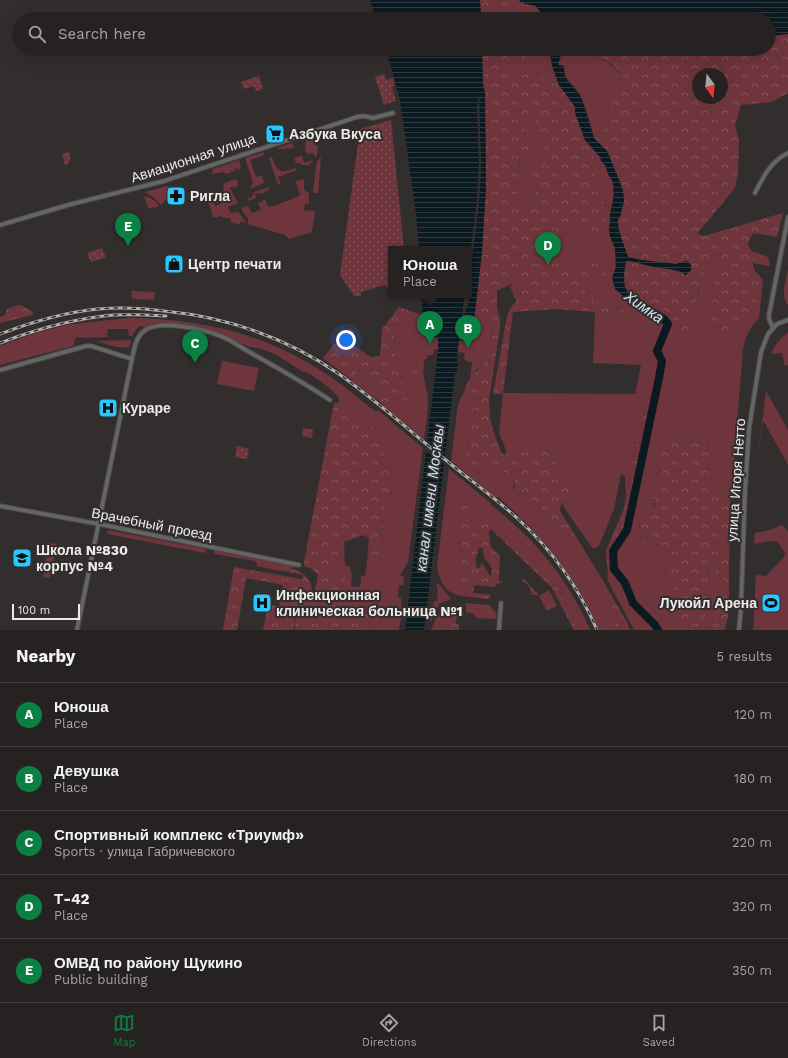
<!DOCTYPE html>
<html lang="en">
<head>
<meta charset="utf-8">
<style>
  body { margin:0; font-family:"Work Sans",sans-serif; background:#2e2a2a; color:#f1f3f6 }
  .compass { position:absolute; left:692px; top:68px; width:36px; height:36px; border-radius:50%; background:#262222; box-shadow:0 4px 16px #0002; rotate:165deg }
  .scale { position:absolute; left:12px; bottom:10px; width:68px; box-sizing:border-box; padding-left:4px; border:2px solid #edeaea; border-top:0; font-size:11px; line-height:14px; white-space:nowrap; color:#edeaea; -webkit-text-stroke:3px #322e2e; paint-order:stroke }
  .you { position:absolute; left:346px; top:340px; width:14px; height:14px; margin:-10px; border:3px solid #fff; border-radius:50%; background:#1a73e8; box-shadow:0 0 0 6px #1a73e833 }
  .badge { display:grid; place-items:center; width:26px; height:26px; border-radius:50%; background:#0b8043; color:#fff; font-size:13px; font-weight:700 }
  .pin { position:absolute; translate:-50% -33px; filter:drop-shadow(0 1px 2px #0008) }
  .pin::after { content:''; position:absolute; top:21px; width:14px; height:12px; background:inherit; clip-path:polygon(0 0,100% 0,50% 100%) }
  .popup { position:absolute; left:388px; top:246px; width:84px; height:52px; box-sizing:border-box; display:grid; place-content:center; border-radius:0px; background:#262222; filter:drop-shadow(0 1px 3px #0005); font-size:13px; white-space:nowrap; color:#a4a4a5 }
  .popup b { font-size:15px; color:#f1f3f6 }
  .popup::after { content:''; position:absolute; left:50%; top:100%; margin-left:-8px; border:8px solid transparent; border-top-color:#262222 }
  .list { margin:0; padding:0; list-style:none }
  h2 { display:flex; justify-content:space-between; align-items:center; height:52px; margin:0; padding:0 16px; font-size:17px }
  h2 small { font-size:13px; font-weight:400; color:#a4a4a5 }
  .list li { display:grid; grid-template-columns:26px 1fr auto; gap:12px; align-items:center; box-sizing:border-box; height:64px; padding:0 16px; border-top:1px solid #423f40 }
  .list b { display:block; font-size:15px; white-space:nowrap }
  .list p { margin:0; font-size:13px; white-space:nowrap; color:#a4a4a5 }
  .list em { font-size:13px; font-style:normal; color:#a4a4a5 }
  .icon { flex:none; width:22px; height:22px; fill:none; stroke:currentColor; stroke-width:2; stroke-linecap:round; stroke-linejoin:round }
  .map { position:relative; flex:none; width:788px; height:630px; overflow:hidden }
  .search { position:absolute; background:#262222; box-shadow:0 4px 16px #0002; left:12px; right:12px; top:12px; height:44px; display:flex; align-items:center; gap:10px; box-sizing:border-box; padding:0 14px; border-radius:22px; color:#a4a4a5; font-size:15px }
  .sheet { height:372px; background:#262222 }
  nav { display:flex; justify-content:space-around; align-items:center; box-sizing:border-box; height:56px; border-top:1px solid #423f40; background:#262222; font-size:11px; color:#a4a4a5 }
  nav a { display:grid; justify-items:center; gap:2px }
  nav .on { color:#0b8043 }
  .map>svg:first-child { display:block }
  .grass { fill:#6f353c }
  .forest { fill:url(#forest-crowns); fill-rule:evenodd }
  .park { fill:url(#park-dots) }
  .water { fill:url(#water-rules) }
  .pier { fill:#322e2e }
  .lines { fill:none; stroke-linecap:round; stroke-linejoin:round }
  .river { stroke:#0b1a21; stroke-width:8 }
  .minor-casing { stroke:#504c4c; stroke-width:5.5 }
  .minor { stroke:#636566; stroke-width:3.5 }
  .rail-casing { stroke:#b1aeae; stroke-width:3 }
  .rail { stroke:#322e2e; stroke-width:1.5; stroke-dasharray:4.5; stroke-linecap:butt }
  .labels { text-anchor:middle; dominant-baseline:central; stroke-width:4; stroke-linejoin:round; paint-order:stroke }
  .poi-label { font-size:14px; font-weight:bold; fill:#edeaea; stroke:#322e2e; text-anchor:start }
  .street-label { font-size:14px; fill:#edeaea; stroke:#322e2e }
  .water-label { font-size:15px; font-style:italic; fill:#cee6f2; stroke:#322e2e }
</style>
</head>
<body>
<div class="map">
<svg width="788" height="630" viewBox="0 0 788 630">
  <defs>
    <pattern id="forest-crowns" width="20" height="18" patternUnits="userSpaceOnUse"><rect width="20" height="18" fill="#6f353c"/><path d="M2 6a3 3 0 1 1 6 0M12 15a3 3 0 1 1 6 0" fill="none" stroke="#845258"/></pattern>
    <pattern id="park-dots" width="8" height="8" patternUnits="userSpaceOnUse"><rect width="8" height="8" fill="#6f353c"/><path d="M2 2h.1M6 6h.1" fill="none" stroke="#845258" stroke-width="1.8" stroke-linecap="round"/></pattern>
    <pattern id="water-rules" width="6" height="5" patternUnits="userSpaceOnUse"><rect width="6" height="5" fill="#0b1a21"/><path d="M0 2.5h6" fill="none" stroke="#2f3b41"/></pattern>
  </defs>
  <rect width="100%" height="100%" fill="#322e2e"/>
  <g class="grass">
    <path d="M527,49H547C552,61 554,73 559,85L540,74L508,70V63L524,64Z"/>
    <path d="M576,53C603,55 607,60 625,79L610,104L606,128L594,138C591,125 587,111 582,99C576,85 564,83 564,66L558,65L561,55Z"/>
    <path d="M535,120L540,145L546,153L548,166L538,188L531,197L530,210L524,214L520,208L517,195L523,184L518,157L530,146L521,143L526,123Z"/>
    <path d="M312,136L314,145L318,146L317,156H315L313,153L307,154L305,149L306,138Z"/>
    <path d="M292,143L294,148L277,149V148Z"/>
    <path d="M594,150C600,157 605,164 608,173C609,177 612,179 613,184C616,196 609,216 609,229C609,234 612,239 614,244C616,253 618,269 612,277L615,289L628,300L640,306L657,304L672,317L696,309C698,289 700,279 711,261L718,263L713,288L759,299L763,280L759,318C750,326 745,338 743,350L730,509L721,497L709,475L707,435L694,439L690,436C683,438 677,441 670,436L657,463C658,466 659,470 660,472C660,475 654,507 652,509C648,513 642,513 640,519C638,524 641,534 641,540L653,541L669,555V561L665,570L675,577L677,582L673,592L677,612V624L679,630H634L607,579L608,575L635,605L625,583L614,569L613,551L627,530L659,378L653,382L639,430L626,496L625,477L621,474L614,509L599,546L593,549L561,503L566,502L563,482L558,477L556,451L508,455L499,433L503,393L635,394L641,365L593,363L595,312L629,319L622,308L588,299L585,287L594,280L606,276L589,262L581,263L569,269L561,265L554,255H544L542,250L548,240L556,236L562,238L577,223C584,225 592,231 598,236L606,212L603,199V188L592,172L595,164Z"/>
    <path d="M264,152L263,156L250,160L256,177L262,175L264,183L250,189L253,182L245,158Z"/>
    <path d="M302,156L304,163L313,160L309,165H303L300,163H296L294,158Z"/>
    <path d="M272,157C277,173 281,173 296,168L297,170L278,177L281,184L278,185L269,158Z"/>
    <path d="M319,158H321L318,193H314L313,191L317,161L319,160Z"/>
    <path d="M239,160L241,168L238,170L237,168H235L236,170L227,174L223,172L212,174L213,169Z"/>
    <path d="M234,179L235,180L237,179L238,184L236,188L232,187L230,188L238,203L228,207L230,213L238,212L246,223L241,221L239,225L231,222V219L218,216L217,218L213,217L207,197L212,196L215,206L228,201L226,194L215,197L214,194L224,191L223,184Z"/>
    <path d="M304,179V190L309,193V204L305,203L304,210L315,211L312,232L289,239L285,235L248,224V218L244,214L241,206L244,208L248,206L252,213L261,210L258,203L263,201V200L265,199L268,207L274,206L299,196L300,194L295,181Z"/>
    <path d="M168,186L171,187L172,193L161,205L153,197L145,192Z"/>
    <path d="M269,187L270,189L261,194L260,193L255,194L256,198L248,201L247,199L252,197L254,192Z"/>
    <path d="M144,196C151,198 156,200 159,207L148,208Z"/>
    <path d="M788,269V305C780,295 786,280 788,269Z"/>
    <path d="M515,280H523V287L518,299H515L510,286Z"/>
    <path d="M131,291L155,292L154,300L132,299Z"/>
    <path d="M413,312L422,315L423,329L426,335L438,338V350L434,349L433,355H428L427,359H425C420,374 428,387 428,402C428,414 426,427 424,439L382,405C391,399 400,399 410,400L405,390L394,346L395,327Z"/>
    <path d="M475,313L478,317L492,318L491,348L485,362L475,371L471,393L474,396L473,408L469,415L470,438L464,461L477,474C479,473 482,470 485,469C495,466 508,473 515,479L513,488L519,494L524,493L555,523L561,533L575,547L580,548V543L599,574L596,575L609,602L616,630H599C577,577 541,534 498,497L496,498L451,461L458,404L465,390L466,384L470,379L472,362H467V360H464L465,353L458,352L459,341L467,340L472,337Z"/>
    <path d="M128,318C196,318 263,333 320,370C340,382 358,398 376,412L378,410L423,448L408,562L400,576L404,577L403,585H399L398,597L401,598L402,612L399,630H371L372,622L369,594L352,592L344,589V581L352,575L351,586L360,587L361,576H365L367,562L373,567L378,566L383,548L381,539L384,519V510L387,497L392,492L389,480L394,474L390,468L380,464L385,452L387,442L373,427L360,420L349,406L339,402V398C332,390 321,381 311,375C308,372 303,372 300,370C286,361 267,347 250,347L212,331L185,325L155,323L145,327L139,326L132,336H129L128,329H108L107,337L86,338L76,337L73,346L0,365V346L32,334L65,325Z"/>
    <path d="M788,333V365L785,366L782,353L774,354L772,353C775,344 780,338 788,333Z"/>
    <path d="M131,340L130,346C121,351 105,343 96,341Z"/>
    <path d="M222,361L259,368L254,391L217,384Z"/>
    <path d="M365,369C367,383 379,376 385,394L376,399L350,379L359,377L356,374L360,370Z"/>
    <path d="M766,391L788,430V465L764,422H763L757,465Z"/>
    <path d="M449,469L491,503V505C500,512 509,519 517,527C547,554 575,593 590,630H577L572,615L552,576L481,520L472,523L467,509L458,533L461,553L458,570L461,585L469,597C448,595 441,588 437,566Z"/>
    <path d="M782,525L788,531V630H753L756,575L766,576L784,557L785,553L778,542L771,541L754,544L755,533L770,530Z"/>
    <path d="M721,528H730L729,562L721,552Z"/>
    <path d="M108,530L206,549L205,553L107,534Z"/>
    <path d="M344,541L345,565L335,573H328V565L341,559L340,550Z"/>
    <path d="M214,550L293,566L294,567L291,569L257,564L256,561L214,554Z"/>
    <path d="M707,555L716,571L729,588V595L714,600L712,630L705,625V602L710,587Z"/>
    <path d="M47,556L54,557L50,578L43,577Z"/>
    <path d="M437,582L451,599L439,604L431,622L430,621L434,601H437L438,589H437Z"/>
    <path d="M549,590L557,606L547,611L539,596Z"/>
    <path d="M466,603L489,605L496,613L497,618H494V619L476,618L474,614L466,612Z"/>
    <path d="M449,606L453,618L450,626L445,630H431C435,622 439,607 449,606Z"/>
  </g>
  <g class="forest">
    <path d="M480,0H519L522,3L536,6L545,19H481Z"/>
    <path d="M788,34V93L772,102L741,105L735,125L739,141L738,173L735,188L697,234L704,236L783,213L777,237L753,233L748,243L751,251L768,257L770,266L752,263L755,271L763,280L759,299L739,334L711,330L713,288L718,264L711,261L704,274L698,290L696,309L690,330L684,332L674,326L672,317L657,304L640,306L641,303C638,299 635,298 631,295C621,287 624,273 626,261H628C639,262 649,266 659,268C669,269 677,269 686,275L691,270L684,261L676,264L641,260L628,257C623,245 618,232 618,219L620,217L624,201L623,191L620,182L607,151L594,138L606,128L610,104L625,79C619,73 614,65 607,61C593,52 577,53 561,55L557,51V49H769V36ZM698,74H722V98H698Z"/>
    <path d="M482,49H527L524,64L508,63V69L540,74L559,85L573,103L575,107V113L585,140L594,150L595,164L592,172L599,178L603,188V199L606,212L605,232L598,236C592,231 584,225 577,223L562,238L556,236L553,239L548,240L545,249L542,250L544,255H554L561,265L569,269L581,263L589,262L592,260H598L604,268L606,276L594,280L585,287L588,299L622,308L630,319L595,312L556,309L513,312L503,393L498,394H493L507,316C512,302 524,297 523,280H515C509,287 505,286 497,291V308L500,319V328L489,400L490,419L495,436L502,454L556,451L558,477C566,485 576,484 570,500L561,503L560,511L580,543V548L575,547L561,533L555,523L524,493H514L515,479C508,473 494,465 484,470C479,472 478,474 472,474L465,466L464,461L470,438L469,415L473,408L474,396L471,393L468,384C472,372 480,370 485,361C493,349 492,332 492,318L478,317L475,313L482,252L486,187L485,92L483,85ZM535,120L540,145L546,153L547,166L538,160L532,170L538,188L531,197L530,210L524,214L520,208L517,195L523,184L518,158H528L530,145L521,143L526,123Z"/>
    <path d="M18,305H21L33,312V315L0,323V317L5,315L7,309Z"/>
    <path d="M399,307L413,312L395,327L394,346L405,390L410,400C400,399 393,400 383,404L376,399L385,394C380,376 367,383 365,369L360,370L356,373L359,377L350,379L323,358L335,343L342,347L350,328L354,332L350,343L371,357L380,356L382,329Z"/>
    <path d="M420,363L423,368V375L420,373L415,375L411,373L410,367L414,368L418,366Z"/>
    <path d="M659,378L627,530L613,551L614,569L625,583L633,603L636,605H629L608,575L606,551L624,508L639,430L653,381Z"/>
    <path d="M339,402L349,406L360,420L373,427L387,442L385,452L380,464L390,468L394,474L389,480L393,487L392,491L387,497L384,510V519L381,539L383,548L378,566L373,567L367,562L369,538L363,535L344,542L340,550L341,559L328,565V573H335L345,565L350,567L352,575L344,581V589L352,592L369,594L375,604L380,615L372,622L371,630H294L303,575L256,566L257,564C273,566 302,565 310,582C312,587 312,593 314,597L318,575L312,569L304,566V562L334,403Z"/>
    <path d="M707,435L709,475L721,497L730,509V528L721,529V552L729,562V588L716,571L707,556L710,587L705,602V625L711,630H679L677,624V612L673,592L676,582L675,577L670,578L665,576C665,568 670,563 669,555L653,541L644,544L641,540L639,520L642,515L652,509L655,504L653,499L660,473L656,458L660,443L664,439L670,436C677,441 683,438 690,436L694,439Z"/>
    <path d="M463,499L467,500V509L472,523L481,520L485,514L513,537L552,576L572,615L577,630H574L552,588L491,529L489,532L491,547L500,556L499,581H503L493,587L474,585L473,593L491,595L489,599L469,597L461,585L458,570L461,553L458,533L460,502ZM479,548H483L484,558C489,563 495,569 490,576L482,563H481L480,568L476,567V558Z"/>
    <path d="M234,567L302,579L293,630H263L268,605L279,606L283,585L246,578L237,630H223Z"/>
    <path d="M599,574L627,622L630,630H616L609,602L596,575Z"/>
    <path d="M524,579L539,595H532L529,586L522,581Z"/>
    <path d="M729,595L728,616L725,630H712L714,599Z"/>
    <path d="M455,605C460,610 457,617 455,624L459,625V630H445L450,626L453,618L449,606Z"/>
  </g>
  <g class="park">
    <path d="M384,74L386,80L393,78L395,86L392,87L396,101L384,105L375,77Z"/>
    <path d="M259,76L263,89L256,91L254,86L244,89L241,82Z"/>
    <path d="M391,120L404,249H391V290L384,285L361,292V296H354L340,275L360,129Z"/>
    <path d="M69,152C71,158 71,162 65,166L62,154Z"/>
    <path d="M102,248L106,257L91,262L87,253Z"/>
    <path d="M303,428L313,430L312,438L302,436Z"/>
    <path d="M237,446L249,449L247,459L235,457Z"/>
    <path d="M50,543L57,544L55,555L48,554Z"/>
  </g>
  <g class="water">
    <path d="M370,0H480L481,19H380L379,15L374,12Z"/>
    <path d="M519,0H788V34L769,36V19H545L536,6L522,3Z"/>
    <path d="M386,49H482L483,85L485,92L486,187L482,252L472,337L467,340L461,341L466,306H468L471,286H469V282L479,202L481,165L479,101L482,97V96L477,103L479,165L477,202L469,265V249H419L416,214L400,100Z"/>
    <path d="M547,49H557V51L561,55L558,65L564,66V74L568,82L573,86L581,97L594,138L607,151L620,182L623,191L624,201L620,217L618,219V228L628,257L641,260L676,264L687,261L691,265V270L686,275C677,269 669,269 659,268C650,266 640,264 631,261H626C624,273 621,287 631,295C635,298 638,299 641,303L640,306L628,300L615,289L612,278L616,267L615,249L610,236L609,230L610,224V214L614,195L613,182L608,174L606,166L601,161L600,157L585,140L575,113V107L559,85L552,66L551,57Z"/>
    <path d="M422,295H465L457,356V361L458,363L456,374H455L424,630H405L438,350C438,335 438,320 422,315Z"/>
    <path d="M422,317C432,320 436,327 437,337L426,335L423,329Z"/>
  </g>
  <g class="pier">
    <path d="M482,95V97L479,101L481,165L479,202L469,282V265L477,202L479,165L477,103L479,98Z"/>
    <path d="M469,286H471L468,306H466L461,341H459L465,295H467V304L468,295H469Z"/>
    <path d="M425,440L447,458L446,466L424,449Z"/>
  </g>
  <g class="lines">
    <path class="river" d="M632,300L664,319L668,324L657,351L662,361L659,378L627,530L613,551L614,569L625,583L633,603L655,625L658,630"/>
    <defs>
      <g id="minor">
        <path d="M755,193C763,177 771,161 788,153"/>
        <path d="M0,225L68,205L164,181L357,117L364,116L373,118L393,113"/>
        <path d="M773,328L769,319V315L788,217"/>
        <path d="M0,370L86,346H91L132,359"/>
        <path d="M0,506L99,524L299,565"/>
        <path d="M77,630L132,359C134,349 136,337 144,331C159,319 202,329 218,335C230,339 240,347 251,353C278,368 304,383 330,400"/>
        <path d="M499,630L501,603"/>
        <path d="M739,630L741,608L745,492L749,429L761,352L768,334L777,324L788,320"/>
      </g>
    </defs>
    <use href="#minor" class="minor-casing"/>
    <use href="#minor" class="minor"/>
    <defs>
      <g id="rail">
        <path d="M0,334C32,322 65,312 98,309C120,307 142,308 164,311C226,317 287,338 339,374C377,401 411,432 447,461C470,480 495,498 517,518C551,549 579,588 597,630"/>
        <path d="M0,343C37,329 75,318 114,315C131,314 149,315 166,316"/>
      </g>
    </defs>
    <use href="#rail" class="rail-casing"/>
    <use href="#rail" class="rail"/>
  </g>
  <defs>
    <symbol id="supermarket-square" viewBox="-11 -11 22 22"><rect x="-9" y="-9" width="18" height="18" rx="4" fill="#28c8ff" stroke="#322e2e"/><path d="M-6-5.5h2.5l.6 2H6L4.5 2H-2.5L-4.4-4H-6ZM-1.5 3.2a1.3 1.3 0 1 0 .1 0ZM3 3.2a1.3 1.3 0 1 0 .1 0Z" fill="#111"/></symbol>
    <symbol id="pharmacy-square" viewBox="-11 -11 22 22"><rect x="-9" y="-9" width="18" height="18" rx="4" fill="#28c8ff" stroke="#322e2e"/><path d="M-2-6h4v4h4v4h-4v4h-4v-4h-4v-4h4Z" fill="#111"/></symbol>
    <symbol id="shop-square" viewBox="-11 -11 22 22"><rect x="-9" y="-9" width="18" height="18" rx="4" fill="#28c8ff" stroke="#322e2e"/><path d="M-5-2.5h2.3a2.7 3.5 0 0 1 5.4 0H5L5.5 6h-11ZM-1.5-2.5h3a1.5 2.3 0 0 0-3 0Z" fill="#111"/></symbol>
    <symbol id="hospital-square" viewBox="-11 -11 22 22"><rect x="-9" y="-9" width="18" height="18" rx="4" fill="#28c8ff" stroke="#322e2e"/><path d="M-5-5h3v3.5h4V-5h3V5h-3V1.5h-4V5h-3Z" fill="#111"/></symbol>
    <symbol id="school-square" viewBox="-11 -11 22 22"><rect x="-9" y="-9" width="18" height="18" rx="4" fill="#28c8ff" stroke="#322e2e"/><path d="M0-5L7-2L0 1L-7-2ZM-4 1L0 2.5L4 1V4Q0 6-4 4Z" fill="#111"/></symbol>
    <symbol id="stadium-square" viewBox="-11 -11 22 22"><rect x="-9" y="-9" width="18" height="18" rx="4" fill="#28c8ff" stroke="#322e2e"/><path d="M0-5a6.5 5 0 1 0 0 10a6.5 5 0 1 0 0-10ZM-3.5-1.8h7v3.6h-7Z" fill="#111"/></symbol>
  </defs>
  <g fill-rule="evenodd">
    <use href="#supermarket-square" x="264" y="123" width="22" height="22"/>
    <use href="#pharmacy-square" x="165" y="185" width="22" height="22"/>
    <use href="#shop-square" x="163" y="253" width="22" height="22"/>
    <use href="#hospital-square" x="97" y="397" width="22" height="22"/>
    <use href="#school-square" x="11" y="547" width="22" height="22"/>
    <use href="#hospital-square" x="251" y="592" width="22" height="22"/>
    <use href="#stadium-square" x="760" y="592" width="22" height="22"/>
  </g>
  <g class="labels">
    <g class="poi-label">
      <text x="289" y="134">Азбука Вкуса</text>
      <text x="190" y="196">Ригла</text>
      <text x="188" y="264">Центр печати</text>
      <text x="122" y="408">Кураре</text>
      <text x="36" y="550">Школа №830<tspan x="36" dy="16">корпус №4</tspan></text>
      <text x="276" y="595">Инфекционная<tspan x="276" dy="16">клиническая больница №1</tspan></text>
      <text x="757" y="603" text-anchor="end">Лукойл Арена</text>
    </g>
    <g class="street-label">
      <text transform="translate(193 158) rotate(-18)">Авиационная улица</text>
      <text transform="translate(736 480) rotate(-86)">улица Игоря Нетто</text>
      <text transform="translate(152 524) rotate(11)">Врачебный проезд</text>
    </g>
    <g class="water-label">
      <text transform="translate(644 307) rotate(35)">Химка</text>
      <text transform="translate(430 498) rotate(-83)">канал имени Москвы</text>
    </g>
  </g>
</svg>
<svg class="compass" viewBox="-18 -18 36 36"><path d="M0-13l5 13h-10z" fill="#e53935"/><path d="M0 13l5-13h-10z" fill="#a4a4a5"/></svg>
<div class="scale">100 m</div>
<div class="you"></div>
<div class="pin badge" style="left:430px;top:344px">A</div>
<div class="popup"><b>Юноша</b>Place</div>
<div class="pin badge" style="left:468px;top:348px">B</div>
<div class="pin badge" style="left:195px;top:363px">C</div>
<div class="pin badge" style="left:548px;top:265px">D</div>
<div class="pin badge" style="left:128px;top:246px">E</div>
<div class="search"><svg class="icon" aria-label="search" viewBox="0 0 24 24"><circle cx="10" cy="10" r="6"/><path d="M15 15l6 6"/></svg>Search here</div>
</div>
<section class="sheet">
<h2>Nearby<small>5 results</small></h2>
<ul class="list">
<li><span class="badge">A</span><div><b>Юноша</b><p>Place</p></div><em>120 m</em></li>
<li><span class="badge">B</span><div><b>Девушка</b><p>Place</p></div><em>180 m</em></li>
<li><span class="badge">C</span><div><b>Спортивный комплекс «Триумф»</b><p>Sports · улица Габричевского</p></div><em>220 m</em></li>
<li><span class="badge">D</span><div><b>Т-42</b><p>Place</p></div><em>320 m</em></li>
<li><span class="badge">E</span><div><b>ОМВД по району Щукино</b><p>Public building</p></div><em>350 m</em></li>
</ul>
</section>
<nav>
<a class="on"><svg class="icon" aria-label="map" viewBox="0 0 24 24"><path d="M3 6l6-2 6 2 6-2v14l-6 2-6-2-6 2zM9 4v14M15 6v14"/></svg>Map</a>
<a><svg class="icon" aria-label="directions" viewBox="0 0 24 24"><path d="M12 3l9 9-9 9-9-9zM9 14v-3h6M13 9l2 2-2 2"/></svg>Directions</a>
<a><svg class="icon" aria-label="saved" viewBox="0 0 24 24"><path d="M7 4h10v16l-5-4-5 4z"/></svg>Saved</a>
</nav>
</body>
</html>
